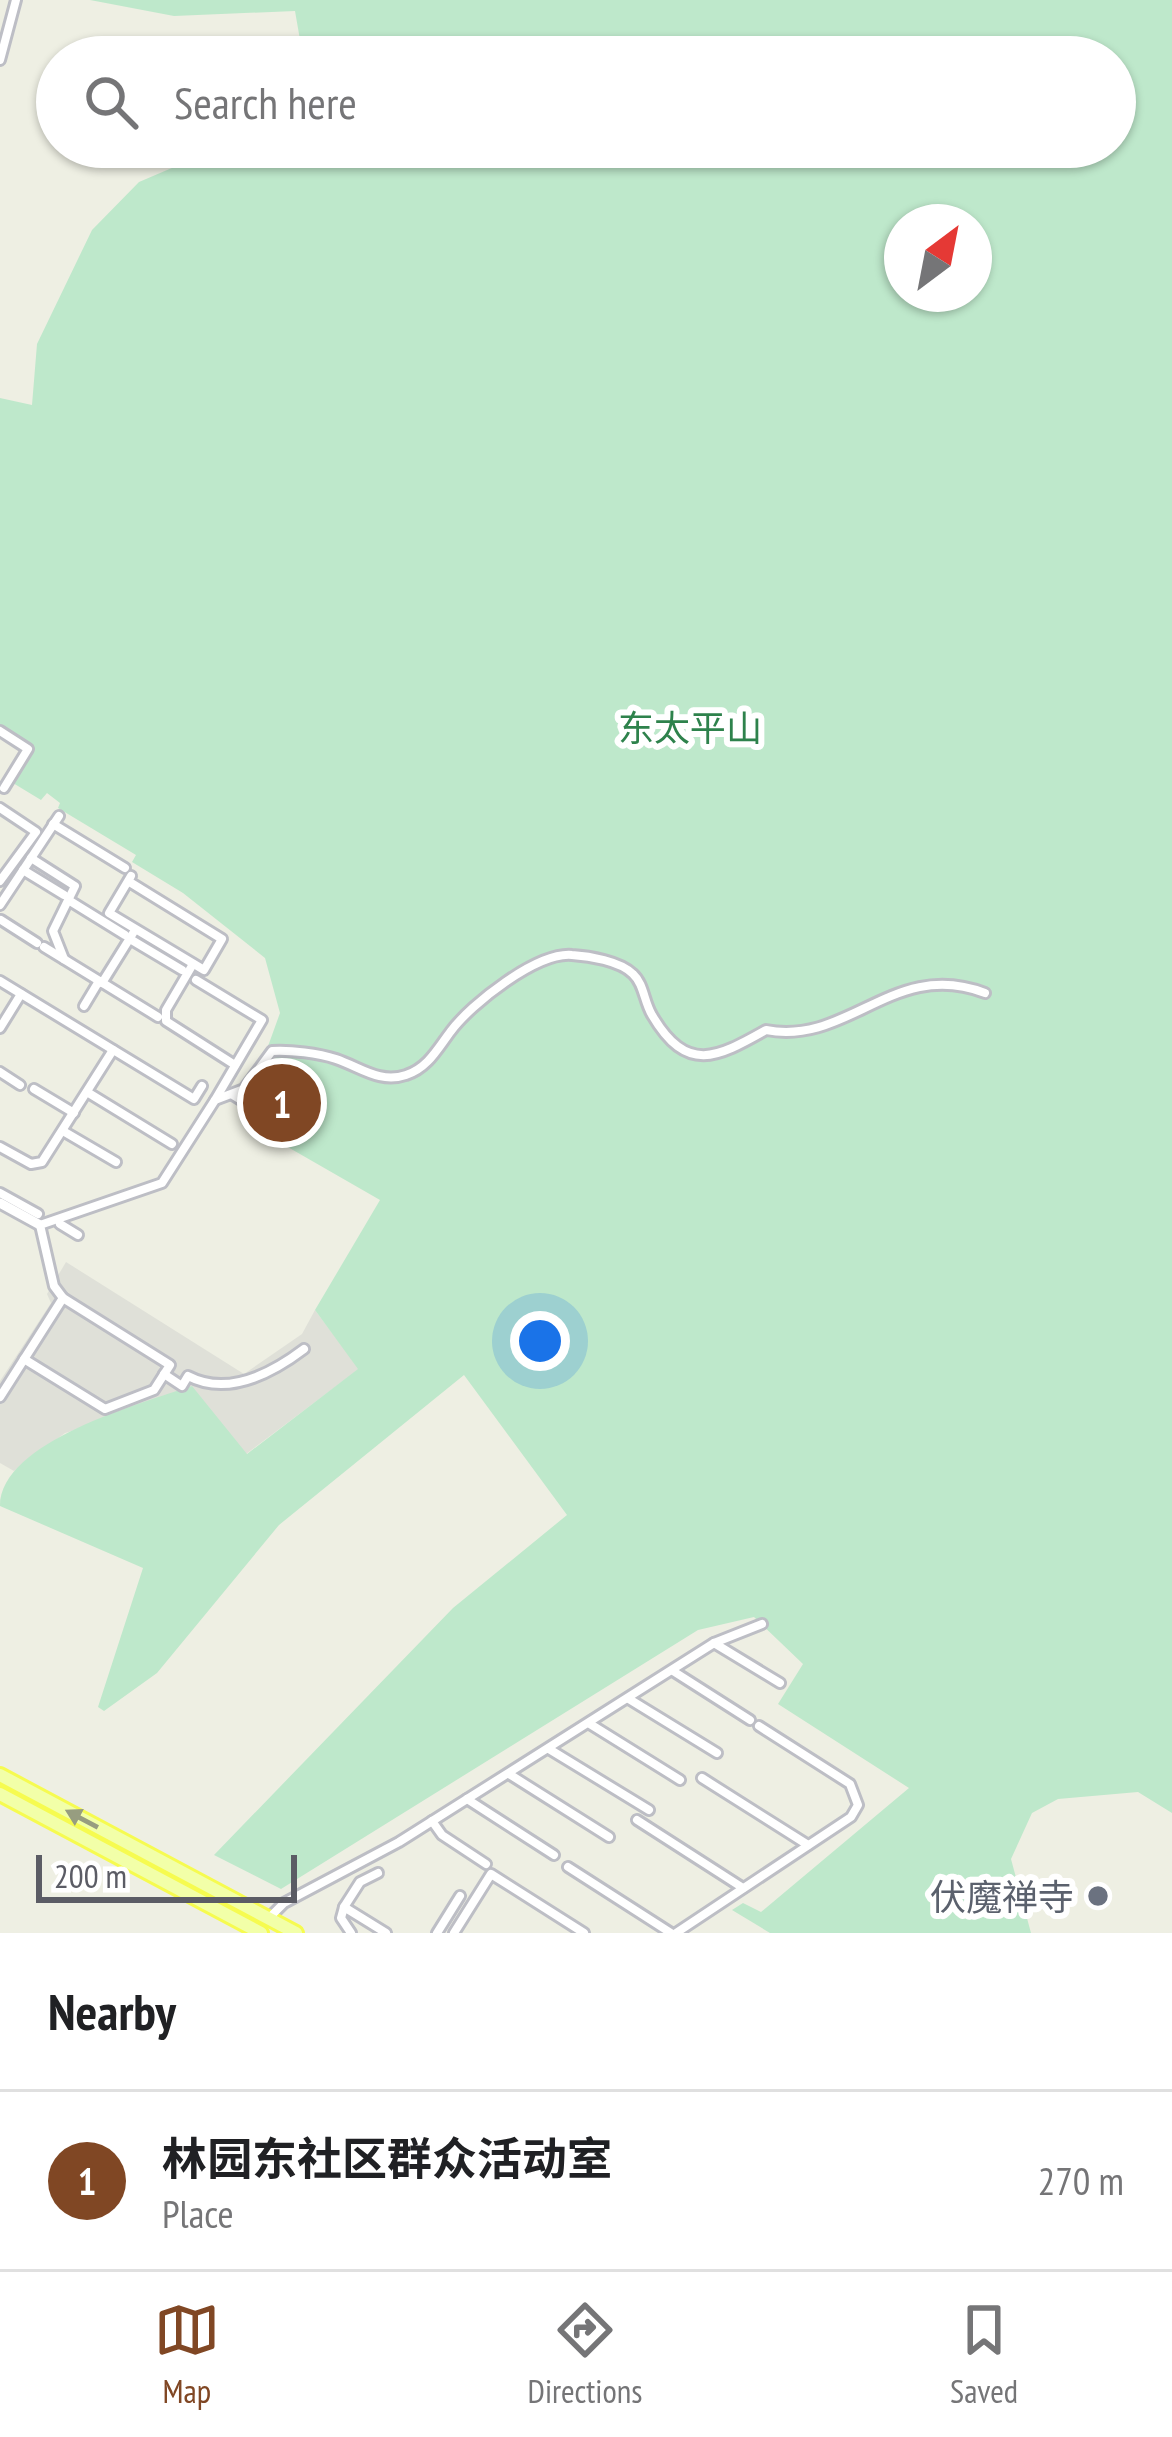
<!DOCTYPE html>
<html lang="en">
<head>
<meta charset="utf-8">
<style>
  body { margin:0; font-family:"PT Sans Narrow","Noto Sans SC",sans-serif; background:#f6f6f6; color:#202124 }
  .compass { position:absolute; left:884px; top:204px; width:108px; height:108px; border-radius:50%; background:#fff; box-shadow:0 3px 9px #0004; rotate:32deg }
  .scale { position:absolute; left:36px; bottom:30px; width:261px; box-sizing:border-box; padding-left:12px; border:6px solid #5b5c65; border-top:0; font-size:33px; line-height:42px; white-space:nowrap; color:#5b5c65; -webkit-text-stroke:9px #fff; paint-order:stroke }
  .you { position:absolute; left:540px; top:1341px; width:42px; height:42px; margin:-30px; border:9px solid #fff; border-radius:50%; background:#1a73e8; box-shadow:0 0 0 18px #1a73e833 }
  .badge { display:grid; place-items:center; width:78px; height:78px; border-radius:50%; background:#804724; color:#fff; font-size:39px; font-weight:700 }
  .pin { position:absolute; translate:-50% -50%; border:6px solid #fff; box-shadow:0 3px 12px #0006 }
  .list { margin:0; padding:0; list-style:none }
  h2 { display:flex; justify-content:space-between; align-items:center; height:156px; margin:0; padding:0 48px; font-size:51px }
  h2 small { font-size:39px; font-weight:400; color:#757577 }
  .list li { display:grid; grid-template-columns:78px 1fr auto; gap:36px; align-items:center; box-sizing:border-box; height:180px; padding:0 48px; border-top:3px solid #e0e0e0 }
  .list b { display:block; font-size:45px; white-space:nowrap }
  .list p { margin:0; font-size:39px; white-space:nowrap; color:#757577 }
  .list em { font-size:39px; font-style:normal; color:#757577 }
  .icon { flex:none; width:66px; height:66px; fill:none; stroke:currentColor; stroke-width:2; stroke-linecap:round; stroke-linejoin:round }
  .map { position:relative; flex:none; width:1172px; height:1933px; overflow:hidden }
  .search { position:absolute; background:#fff; box-shadow:0 3px 9px #0004; left:36px; right:36px; top:36px; height:132px; display:flex; align-items:center; gap:30px; box-sizing:border-box; padding:0 42px; border-radius:66px; color:#757577; font-size:45px }
  .sheet { height:336px; background:#fff }
  nav { display:flex; justify-content:space-around; align-items:center; box-sizing:border-box; height:168px; border-top:3px solid #e0e0e0; background:#fff; font-size:33px; color:#757577 }
  nav a { display:grid; justify-items:center; gap:6px }
  nav .on { color:#804724 }
  .map>svg:first-child { display:block }
  .industrial { fill:#dfe0d8 }
  .green { fill:#bee8cb; fill-rule:evenodd }
  .lines { fill:none; stroke-linecap:round; stroke-linejoin:round }
  .minor-casing { stroke:#bdbec5; stroke-width:14 }
  .tertiary-casing { stroke:#bdbec5; stroke-width:15 }
  .primary-casing { stroke:#f6fb50; stroke-width:18 }
  .minor { stroke:#fff; stroke-width:8 }
  .tertiary { stroke:#fff; stroke-width:9 }
  .primary { stroke:#f2ffa8; stroke-width:12 }
  .oneway { fill:#979d80 }
  .worship-dot { fill:#6b7280; stroke:#fff; stroke-width:4.5 }
  .labels { text-anchor:middle; dominant-baseline:central; stroke-width:12; stroke-linejoin:round; paint-order:stroke }
  .park-label { font-size:36px; fill:#2e824c; stroke:#fff }
  .worship-label { font-size:36px; fill:#5b616d; stroke:#fff; text-anchor:end }
</style>
</head>
<body>
<div class="map">
<svg width="1172" height="1933" viewBox="0 0 1172 1933">
  <rect width="100%" height="100%" fill="#eeefe3"/>
  <path class="industrial" d="M66,1262L244,1374L302,1334L315,1310L359,1369L246,1454L196,1394L65,1433L14,1471L0,1463V1381L51,1303L47,1294Z"/>
  <path class="green" d="M90,0H1172V1813L1138,1792L1058,1799L1032,1813L1011,1859L1031,1933H770L732,1910L743,1903L761,1912L909,1788L778,1704L803,1664L754,1617L698,1630L281,1889L214,1855L453,1608L567,1515L464,1375L279,1525L157,1673L104,1711L98,1707L143,1568L0,1506C0,1441 143,1403 192,1386L247,1454L358,1369L315,1310L380,1200L286,1146L315,1098L267,1066V1049L280,1013L265,958L183,893L132,862L136,855L58,808L60,803L47,793L41,800L13,783L33,748L0,727V398L32,405L37,344L92,230L139,182L221,147H1115V57H303L295,11L174,16ZM902,222H974V294H902Z"/>
  <g class="lines">
    <defs>
      <g id="minor">
        <path d="M0,60L16,0"/>
        <path d="M0,731L28,749L4,788"/>
        <path d="M0,808L36,832L0,881"/>
        <path d="M53,824L125,868"/>
        <path d="M31,858L75,886L53,931L64,959"/>
        <path d="M23,870L64,895"/>
        <path d="M128,881L222,939L204,970L109,913L131,876"/>
        <path d="M70,901L125,935"/>
        <path d="M0,905L59,816"/>
        <path d="M1,920L37,943"/>
        <path d="M130,939L182,970"/>
        <path d="M44,947L158,1017"/>
        <path d="M193,964L166,1010V1021L235,1065"/>
        <path d="M196,980L262,1020L215,1100"/>
        <path d="M0,981L194,1099L202,1086"/>
        <path d="M102,983L135,930"/>
        <path d="M84,1006L99,981"/>
        <path d="M0,1028L21,994"/>
        <path d="M0,1072L20,1085"/>
        <path d="M34,1089L74,1113"/>
        <path d="M87,1092L172,1144"/>
        <path d="M233,1095L286,1128"/>
        <path d="M63,1131L116,1162"/>
        <path d="M0,1147L31,1164L42,1162L113,1050"/>
        <path d="M0,1193L38,1214"/>
        <path d="M60,1224L78,1235"/>
        <path d="M24,1359L105,1409L154,1390L170,1365L63,1298"/>
        <path d="M164,1374L182,1386L188,1376C228,1397 271,1374 304,1349"/>
        <path d="M0,1397L63,1298L54,1286L40,1225L162,1183L215,1100L244,1089L272,1051C291,1050 318,1053 336,1059C360,1067 380,1084 406,1075C428,1068 438,1048 451,1031C471,1004 537,952 572,955C589,956 620,961 633,974C644,984 644,1002 652,1015C687,1075 718,1057 766,1030C849,1046 894,958 985,993"/>
        <path d="M714,1643L780,1683"/>
        <path d="M673,1671L750,1720"/>
        <path d="M629,1699L717,1753"/>
        <path d="M590,1724L680,1780"/>
        <path d="M549,1749L649,1810"/>
        <path d="M509,1774L609,1837"/>
        <path d="M702,1778L808,1845"/>
        <path d="M467,1799L554,1855"/>
        <path d="M637,1820L743,1888"/>
        <path d="M432,1821L442,1835L486,1864"/>
        <path d="M568,1867L671,1933"/>
        <path d="M344,1907L360,1882L378,1873"/>
        <path d="M269,1918L284,1903L399,1842L714,1643L762,1624"/>
        <path d="M351,1933L341,1918L344,1907L386,1933"/>
        <path d="M437,1933L460,1896"/>
        <path d="M454,1933L491,1874L584,1933"/>
        <path d="M676,1933L851,1817L858,1805L850,1784L759,1726"/>
      </g>
      <path id="tertiary" d="M0,1203L40,1225"/>
      <g id="primary">
        <path d="M0,1775L296,1933"/>
        <path d="M0,1794L261,1933"/>
      </g>
    </defs>
    <use href="#minor" class="minor-casing"/>
    <use href="#tertiary" class="tertiary-casing"/>
    <use href="#primary" class="primary-casing"/>
    <use href="#minor" class="minor"/>
    <use href="#tertiary" class="tertiary"/>
    <use href="#primary" class="primary"/>
  </g>
  <defs><path id="oneway-solid" d="M-6-.8H1V-3.2L6.5 0L1 3.2V.8H-6Z" transform="scale(3)"/></defs>
  <use class="oneway" href="#oneway-solid" transform="translate(82 1819) rotate(-152)"/>
  <circle class="worship-dot" cx="1098" cy="1896" r="12"/>
  <g class="labels">
    <g class="park-label">
      <text x="690" y="727">东太平山</text>
    </g>
    <g class="worship-label">
      <text x="1074" y="1896">伏魔禅寺</text>
    </g>
  </g>
</svg>
<svg class="compass" viewBox="-18 -18 36 36"><path d="M0-13l5 13h-10z" fill="#e53935"/><path d="M0 13l5-13h-10z" fill="#757577"/></svg>
<div class="scale">200 m</div>
<div class="you"></div>
<div class="pin badge" style="left:282px;top:1103px">1</div>
<div class="search"><svg class="icon" aria-label="search" viewBox="0 0 24 24"><circle cx="10" cy="10" r="6"/><path d="M15 15l6 6"/></svg>Search here</div>
</div>
<section class="sheet">
<h2>Nearby<small></small></h2>
<ul class="list">
<li><span class="badge">1</span><div><b>林园东社区群众活动室</b><p>Place</p></div><em>270 m</em></li>
</ul>
</section>
<nav>
<a class="on"><svg class="icon" aria-label="map" viewBox="0 0 24 24"><path d="M3 6l6-2 6 2 6-2v14l-6 2-6-2-6 2zM9 4v14M15 6v14"/></svg>Map</a>
<a><svg class="icon" aria-label="directions" viewBox="0 0 24 24"><path d="M12 3l9 9-9 9-9-9zM9 14v-3h6M13 9l2 2-2 2"/></svg>Directions</a>
<a><svg class="icon" aria-label="saved" viewBox="0 0 24 24"><path d="M7 4h10v16l-5-4-5 4z"/></svg>Saved</a>
</nav>
</body>
</html>
